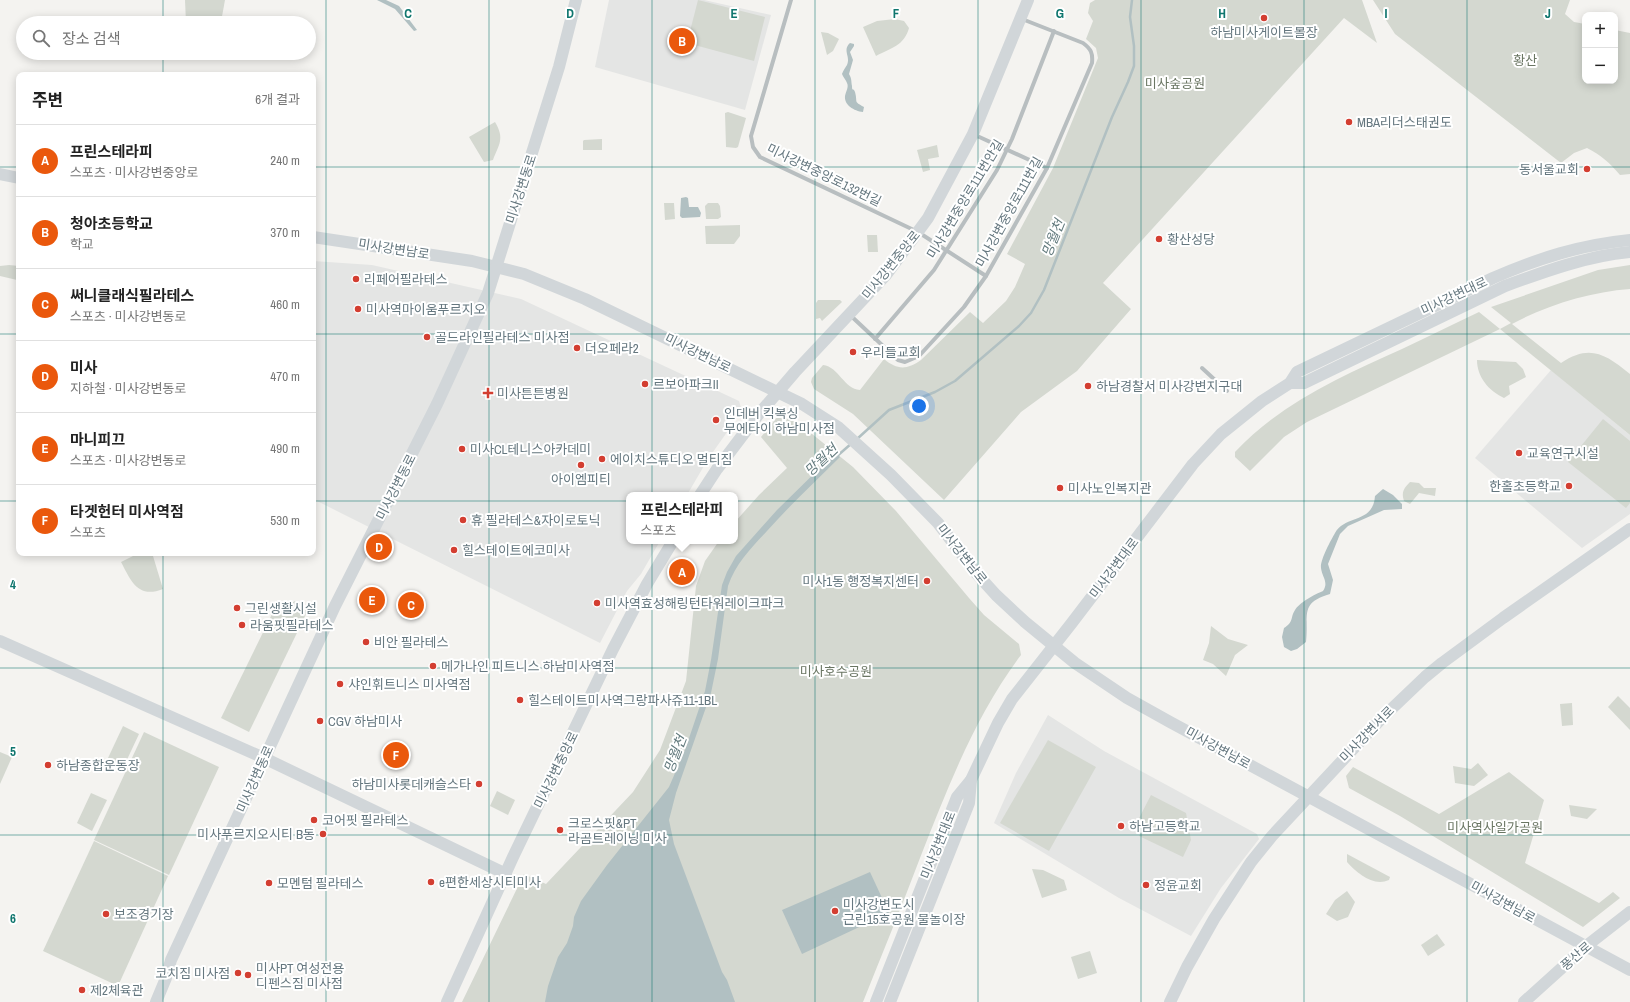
<!DOCTYPE html>
<html lang="ko">
<head>
<meta charset="utf-8">
<style>
  body { margin:0; font-family:"Archivo Narrow","Noto Sans KR",sans-serif; background:#f6f6f6; color:#222 }
  .controls { position:absolute; right:12px; top:12px; display:grid; overflow:hidden; border-radius:8px; box-shadow:0 2px 10px #0003 }
  .controls button { width:36px; height:36px; display:grid; place-items:center; padding:0; border:0; border-bottom:1px solid #e0e0e0; background:#fff; color:#222; font:20px sans-serif }
  .you { position:absolute; left:919px; top:406px; width:14px; height:14px; margin:-10px; border:3px solid #fff; border-radius:50%; background:#1a73e8; box-shadow:0 0 0 6px #1a73e833 }
  .badge { display:grid; place-items:center; width:26px; height:26px; border-radius:50%; background:#ea580c; color:#fff; font-size:13px; font-weight:700 }
  .pin { position:absolute; translate:-50% -50%; border:2px solid #fff; box-shadow:0 1px 4px #0006 }
  .popup { position:absolute; left:626px; top:492px; width:112px; height:52px; box-sizing:border-box; display:grid; place-content:center; border-radius:8px; background:#fff; filter:drop-shadow(0 1px 3px #0005); font-size:13px; white-space:nowrap; color:#767676 }
  .popup b { font-size:15px; color:#222 }
  .popup::after { content:''; position:absolute; left:50%; top:100%; margin-left:-8px; border:8px solid transparent; border-top-color:#fff }
  .list { margin:0; padding:0; list-style:none }
  h2 { display:flex; justify-content:space-between; align-items:center; height:52px; margin:0; padding:0 16px; font-size:17px }
  h2 small { font-size:13px; font-weight:400; color:#767676 }
  .list li { display:grid; grid-template-columns:26px 1fr auto; gap:12px; align-items:center; box-sizing:border-box; height:72px; padding:0 16px; border-top:1px solid #e0e0e0 }
  .list b { display:block; font-size:15px; white-space:nowrap }
  .list p { margin:0; font-size:13px; white-space:nowrap; color:#767676 }
  .list em { font-size:13px; font-style:normal; color:#767676 }
  .icon { flex:none; width:22px; height:22px; fill:none; stroke:currentColor; stroke-width:2; stroke-linecap:round; stroke-linejoin:round }
  .map { position:relative; flex:none; width:1630px; height:1002px; overflow:hidden }
  .search { position:absolute; background:#fff; box-shadow:0 2px 10px #0003; left:16px; top:16px; width:300px; height:44px; display:flex; align-items:center; gap:10px; box-sizing:border-box; padding:0 14px; border-radius:22px; color:#767676; font-size:15px }
  .panel { position:absolute; background:#fff; box-shadow:0 2px 10px #0003; left:16px; top:72px; width:300px; height:484px; border-radius:8px }
  .map>svg:first-child { display:block }
  .built { fill:#e4e5e4 }
  .green { fill:#d4d8d0 }
  .water { fill:#b1c0c2 }
  .lines { fill:none; stroke-linecap:round; stroke-linejoin:round }
  .stream { stroke:#b1c0c2; stroke-width:2.5 }
  .street { stroke:#b8bec0; stroke-width:4 }
  .secondary { stroke:#d1d6d9; stroke-width:12 }
  .grid { fill:none; stroke:#0f766e; stroke-width:1; stroke-opacity:0.55 }
  .poi-dot { fill:#d33e31; stroke:#fff; stroke-width:1.5 }
  .labels { text-anchor:middle; dominant-baseline:central; stroke-width:4; stroke-linejoin:round; paint-order:stroke }
  .poi-label { font-size:13px; fill:#65777f; stroke:#fff; text-anchor:start }
  .park-label { font-size:13px; fill:#6a7663; stroke:#fff }
  .street-label { font-size:13px; fill:#65777f; stroke:#fff }
  .water-label { font-size:14px; font-style:italic; fill:#61797c; stroke:#fff }
  .grid-label { font-size:13px; text-anchor:middle; font-weight:bold; fill:#0f766e; stroke:#fff; stroke-width:4; stroke-linejoin:round; paint-order:stroke }
</style>
</head>
<body>
<div class="map">
<svg width="1630" height="1002" viewBox="0 0 1630 1002">
  <rect width="100%" height="100%" fill="#f4f3f0"/>
  <g class="built">
    <path d="M609,0H704L771,15L745,110L595,67Z"/>
    <path d="M313,261L372,265L521,299L739,401L742,411L708,459L687,495H629V541H660L641,574L627,591L600,643L313,499Z"/>
    <path d="M1551,370L1630,435V514L1582,548L1475,458Z"/>
    <path d="M1048,715L1104,751L1257,834L1259,839L1221,888L1191,936L1119,898L994,823L1016,773Z"/>
  </g>
  <g class="green">
    <path d="M185,0H225L221,22L186,23Z"/>
    <path d="M698,0L765,17L754,61L687,43Z"/>
    <path d="M1095,0H1362L1377,43L1344,18L1103,283L1131,309L1077,371L1021,412L944,500L853,414L814,389L811,382L812,378L823,365C839,367 844,389 860,390L884,359C897,370 907,370 921,360L970,312L983,323L1006,301L1015,287L1025,264L1007,254L1053,168L1098,58L1096,48L1086,39L1093,21L1088,13L1090,3Z"/>
    <path d="M1373,0H1570L1565,14L1574,22L1585,24V81H1615V30L1630,33V174L1620,175C1610,163 1601,155 1587,148L1574,153L1561,163L1395,34Z"/>
    <path d="M895,19L904,21L909,28C904,46 891,48 876,56L863,27L877,21Z"/>
    <path d="M821,32L828,33L839,39L833,51L827,55Z"/>
    <path d="M728,112L746,118L738,147L736,148L726,147L725,113Z"/>
    <path d="M495,122C505,139 499,144 493,160L484,162L469,137Z"/>
    <path d="M602,139V150H583V141L584,140Z"/>
    <path d="M937,145L939,157L928,159L930,170L923,172L917,150Z"/>
    <path d="M664,203H674L675,219L665,220Z"/>
    <path d="M708,203H718L720,206L721,217L718,219H706L705,206Z"/>
    <path d="M740,225V236L734,244H706L705,226Z"/>
    <path d="M867,235H877L878,252H868Z"/>
    <path d="M9,265L19,266L17,280L0,276V266Z"/>
    <path d="M1630,265V289C1590,292 1547,305 1512,324L1561,363C1590,344 1605,354 1630,374V435L1500,329L1307,422L1284,437L1250,471L1235,457V452C1279,404 1344,375 1402,349C1428,337 1453,324 1479,312L1500,329L1511,323L1491,307L1598,270Z"/>
    <path d="M818,300H840L842,302L822,321L820,318L816,319V303Z"/>
    <path d="M1477,360L1516,362L1523,369L1526,377L1509,386L1510,394L1504,398C1489,391 1477,377 1477,360Z"/>
    <path d="M778,416L796,421L853,467L896,511L969,598L984,615L1019,644L1021,655C975,716 948,787 920,858C902,906 882,954 863,1002H462L524,874L546,884L633,792L660,750L686,681L696,586L705,561L719,541H735V522L759,495L787,468L761,437Z"/>
    <path d="M1603,419L1630,441V503L1626,508L1568,462Z"/>
    <path d="M1410,482L1419,483L1424,488H1436L1435,496L1419,493L1410,504L1404,501C1401,492 1404,488 1410,482Z"/>
    <path d="M139,553H163L153,556L163,589C138,599 131,581 121,562Z"/>
    <path d="M295,601L309,608L249,732L221,718L272,614Z"/>
    <path d="M1211,626L1228,639L1248,645L1235,655L1226,676L1213,664L1203,660L1209,643Z"/>
    <path d="M1618,696L1630,708V730L1608,707Z"/>
    <path d="M1572,703L1573,725L1562,726L1560,704Z"/>
    <path d="M123,726L139,734L124,766L108,758Z"/>
    <path d="M144,732L219,767L169,875L94,840Z"/>
    <path d="M1048,740L1096,767L1049,851L1000,823Z"/>
    <path d="M0,752L12,757L0,784Z"/>
    <path d="M1478,763L1488,775L1474,786L1455,783L1453,766L1471,769Z"/>
    <path d="M1353,767L1439,814L1509,772L1544,800L1525,863L1599,903L1613,892L1620,898L1583,927L1400,816L1349,788L1346,776Z"/>
    <path d="M497,791L515,800L508,815L490,806Z"/>
    <path d="M91,793L107,800L92,831L77,823Z"/>
    <path d="M1151,795L1186,813L1191,840L1183,857L1139,836L1142,830L1135,826Z"/>
    <path d="M1569,805L1597,809L1587,819L1571,816Z"/>
    <path d="M94,841L168,876L118,986L43,951Z"/>
    <path d="M1347,854L1390,877L1389,880C1373,887 1357,873 1347,862Z"/>
    <path d="M1032,869L1043,870L1064,880L1067,890L1042,898Z"/>
    <path d="M1347,891L1355,902L1348,917L1337,921L1326,914L1335,900Z"/>
    <path d="M1437,934L1445,945L1428,956L1421,945Z"/>
    <path d="M1090,951L1097,973L1078,979L1071,957Z"/>
  </g>
  <g class="water">
    <path d="M377,0H386L399,6L417,30L414,31L395,9Z"/>
    <path d="M850,43L854,44V46L850,52L853,60L849,74C852,79 851,81 852,86C852,92 853,87 855,92C858,103 853,101 864,107L863,112C854,111 844,105 845,96C846,91 849,87 847,83C846,80 843,77 842,74C843,71 845,68 847,65C851,57 842,50 850,43Z"/>
    <path d="M686,197L688,198L689,207H698L701,213L700,217L682,218L680,216L681,198Z"/>
    <path d="M835,453L840,457C816,481 790,505 767,531C751,548 736,563 728,586L718,659L711,693L676,793L669,820L674,844L722,972L727,980L735,1002H545L548,986L558,957L567,943L573,926L574,917L581,901L607,865L669,787L685,750L705,691L711,660L722,585L727,572L736,556L777,510Z"/>
    <path d="M1383,489L1393,495L1402,504V509L1384,510L1348,526L1340,534L1328,564L1333,580L1330,594C1299,603 1309,615 1306,642L1297,649L1291,651L1284,647L1282,637L1284,628C1294,622 1290,618 1295,610C1299,603 1315,594 1323,591C1329,582 1322,577 1321,568C1320,560 1331,540 1335,533C1346,514 1373,524 1375,496Z"/>
    <path d="M870,872L889,913L802,954L782,910Z"/>
  </g>
  <g class="lines">
    <g class="stream">
      <path d="M857,439L889,410L935,392L955,381L1019,326L1031,313L1044,290L1112,117L1128,82L1134,66V46L1130,17L1132,0"/>
      <path d="M836,457L852,443"/>
    </g>
    <g class="street">
      <path d="M791,0L751,136L753,147L760,157L918,232L986,276"/>
      <path d="M975,135L1047,168"/>
      <path d="M850,315L898,360L905,362L919,356L964,307L986,276L1047,168L1092,63C1093,53 1091,49 1083,43L1022,19"/>
      <path d="M875,339L934,270L997,170L1012,139L1054,31"/>
      <path d="M1202,368L1227,391"/>
    </g>
    <g class="secondary">
      <path d="M0,174L19,178"/>
      <path d="M313,237L472,261L524,274L585,299L802,404L838,427L891,475L938,523L977,574L996,595L1025,622L1075,663L1127,698L1170,722L1630,970"/>
      <path d="M1290,383H1304L1505,286C1546,271 1587,256 1630,252"/>
      <path d="M700,495L717,469L758,415L795,372L886,275L928,218L973,134L1028,0"/>
      <path d="M0,641L264,758L506,874"/>
      <path d="M156,1002L166,978L171,960L335,606L437,404L488,293L559,67L576,0"/>
      <path d="M447,1002L513,857L613,649L647,584L673,541"/>
      <path d="M876,1002L957,797L971,780L998,723L1012,699L1071,624L1193,464L1221,434L1262,401L1290,383L1297,372L1493,278C1539,258 1580,245 1630,240"/>
      <path d="M890,1002L969,803L971,780"/>
      <path d="M1170,1002L1187,967L1214,919L1251,862L1272,836L1382,718L1425,677L1442,663L1503,618L1630,529"/>
      <path d="M1524,1002L1585,947L1630,912"/>
    </g>
  </g>
  <path class="grid" d="M163,0V23M326,0V1002M489,0V1002M652,0V1002M815,0V1002M978,0V1002M1141,0V1002M1304,0V1002M1467,0V1002M163,53V75M0,167H19M313,167H1630M0,334H19M313,334H1630M0,501H19M313,501H1630M163,553V1002M0,668H1630M0,835H1630"/>
  <g class="poi-dot">
    <circle cx="1264" cy="18" r="4"/>
    <circle cx="1349" cy="122" r="4"/>
    <circle cx="1587" cy="169" r="4"/>
    <circle cx="1159" cy="239" r="4"/>
    <circle cx="356" cy="279" r="4"/>
    <circle cx="358" cy="309" r="4"/>
    <circle cx="427" cy="337" r="4"/>
    <circle cx="577" cy="348" r="4"/>
    <circle cx="853" cy="352" r="4"/>
    <circle cx="645" cy="384" r="4"/>
    <circle cx="1088" cy="386" r="4"/>
    <path d="M486 387h4v4h4v4h-4v4h-4v-4h-4v-4h4z"/>
    <circle cx="716" cy="420" r="4"/>
    <circle cx="462" cy="449" r="4"/>
    <circle cx="1519" cy="453" r="4"/>
    <circle cx="602" cy="459" r="4"/>
    <circle cx="581" cy="465" r="4"/>
    <circle cx="1569" cy="486" r="4"/>
    <circle cx="1060" cy="488" r="4"/>
    <circle cx="463" cy="520" r="4"/>
    <circle cx="454" cy="550" r="4"/>
    <circle cx="927" cy="581" r="4"/>
    <circle cx="597" cy="603" r="4"/>
    <circle cx="237" cy="608" r="4"/>
    <circle cx="242" cy="625" r="4"/>
    <circle cx="366" cy="642" r="4"/>
    <circle cx="433" cy="666" r="4"/>
    <circle cx="340" cy="684" r="4"/>
    <circle cx="520" cy="700" r="4"/>
    <circle cx="320" cy="721" r="4"/>
    <circle cx="48" cy="765" r="4"/>
    <circle cx="479" cy="784" r="4"/>
    <circle cx="314" cy="820" r="4"/>
    <circle cx="1121" cy="826" r="4"/>
    <circle cx="560" cy="830" r="4"/>
    <circle cx="323" cy="834" r="4"/>
    <circle cx="431" cy="882" r="4"/>
    <circle cx="269" cy="883" r="4"/>
    <circle cx="1146" cy="885" r="4"/>
    <circle cx="835" cy="911" r="4"/>
    <circle cx="106" cy="914" r="4"/>
    <circle cx="238" cy="973" r="4"/>
    <circle cx="248" cy="975" r="4"/>
    <circle cx="82" cy="990" r="4"/>
  </g>
  <g class="labels">
    <g class="poi-label">
      <text x="1264" y="32" text-anchor="middle">하남미사게이트볼장</text>
      <text x="1357" y="122">MBA리더스태권도</text>
      <text x="1579" y="169" text-anchor="end">동서울교회</text>
      <text x="1167" y="239">황산성당</text>
      <text x="364" y="279">리페어필라테스</text>
      <text x="366" y="309">미사역마이움푸르지오</text>
      <text x="435" y="337">골드라인필라테스 미사점</text>
      <text x="585" y="348">더오페라2</text>
      <text x="861" y="352">우리들교회</text>
      <text x="653" y="384">르보아파크II</text>
      <text x="1096" y="386">하남경찰서 미사강변지구대</text>
      <text x="497" y="393">미사튼튼병원</text>
      <text x="724" y="413">인데버 킥복싱<tspan x="724" dy="15">무에타이 하남미사점</tspan></text>
      <text x="470" y="449">미사CL테니스아카데미</text>
      <text x="1527" y="453">교육연구시설</text>
      <text x="610" y="459">에이치스튜디오 멀티짐</text>
      <text x="581" y="479" text-anchor="middle">아이엠피티</text>
      <text x="1561" y="486" text-anchor="end">한홀초등학교</text>
      <text x="1068" y="488">미사노인복지관</text>
      <text x="471" y="520">휴 필라테스&amp;자이로토닉</text>
      <text x="462" y="550">힐스테이트에코미사</text>
      <text x="919" y="581" text-anchor="end">미사1동 행정복지센터</text>
      <text x="605" y="603">미사역효성해링턴타워레이크파크</text>
      <text x="245" y="608">그린생활시설</text>
      <text x="250" y="625">라움핏필라테스</text>
      <text x="374" y="642">비안 필라테스</text>
      <text x="441" y="666">메가나인 피트니스 하남미사역점</text>
      <text x="348" y="684">샤인휘트니스 미사역점</text>
      <text x="528" y="700">힐스테이트미사역그랑파사쥬11-1BL</text>
      <text x="328" y="721">CGV 하남미사</text>
      <text x="56" y="765">하남종합운동장</text>
      <text x="471" y="784" text-anchor="end">하남미사롯데캐슬스타</text>
      <text x="322" y="820">코어핏 필라테스</text>
      <text x="568" y="823">크로스핏&amp;PT<tspan x="568" dy="15">라곰트레이닝 미사</tspan></text>
      <text x="1129" y="826">하남고등학교</text>
      <text x="315" y="834" text-anchor="end">미사푸르지오시티 B동</text>
      <text x="439" y="882">e편한세상시티미사</text>
      <text x="277" y="883">모멘텀 필라테스</text>
      <text x="1154" y="885">정윤교회</text>
      <text x="843" y="904">미사강변도시<tspan x="843" dy="15">근린15호공원 물놀이장</tspan></text>
      <text x="114" y="914">보조경기장</text>
      <text x="256" y="968">미사PT 여성전용<tspan x="256" dy="15">디펜스짐 미사점</tspan></text>
      <text x="230" y="973" text-anchor="end">코치짐 미사점</text>
      <text x="90" y="990">제2체육관</text>
    </g>
    <g class="park-label">
      <text x="1525" y="60">황산</text>
      <text x="1175" y="83">미사숲공원</text>
      <text x="836" y="671">미사호수공원</text>
      <text x="1495" y="827">미사역사일가공원</text>
    </g>
    <g class="street-label">
      <text transform="translate(824 175) rotate(26)">미사강변중앙로132번길</text>
      <text transform="translate(521 189) rotate(-72)">미사강변동로</text>
      <text transform="translate(965 199) rotate(-59)">미사강변중앙로111번안길</text>
      <text transform="translate(1009 212) rotate(-61)">미사강변중앙로111번길</text>
      <text transform="translate(394 249) rotate(9)">미사강변남로</text>
      <text transform="translate(891 265) rotate(-51)">미사강변중앙로</text>
      <text transform="translate(1454 296) rotate(-25)">미사강변대로</text>
      <text transform="translate(698 353) rotate(26)">미사강변남로</text>
      <text transform="translate(396 487) rotate(-63)">미사강변동로</text>
      <text transform="translate(962 554) rotate(52)">미사강변남로</text>
      <text transform="translate(1114 568) rotate(-53)">미사강변대로</text>
      <text transform="translate(1367 734) rotate(-46)">미사강변서로</text>
      <text transform="translate(1218 748) rotate(29)">미사강변남로</text>
      <text transform="translate(556 770) rotate(-64)">미사강변중앙로</text>
      <text transform="translate(255 779) rotate(-66)">미사강변동로</text>
      <text transform="translate(938 845) rotate(-68)">미사강변대로</text>
      <text transform="translate(1503 902) rotate(29)">미사강변남로</text>
      <text transform="translate(1576 956) rotate(-41)">풍산로</text>
    </g>
    <g class="water-label">
      <text transform="translate(1053 238) rotate(-68)">망월천</text>
      <text transform="translate(821 460) rotate(-43)">망월천</text>
      <text transform="translate(675 754) rotate(-69)">망월천</text>
    </g>
  </g>
  <g class="grid-label">
    <text x="408" y="18">C</text>
    <text x="570" y="18">D</text>
    <text x="734" y="18">E</text>
    <text x="896" y="18">F</text>
    <text x="1060" y="18">G</text>
    <text x="1222" y="18">H</text>
    <text x="1386" y="18">I</text>
    <text x="1548" y="18">J</text>
    <text x="13" y="589">4</text>
    <text x="13" y="756">5</text>
    <text x="13" y="923">6</text>
  </g>
</svg>
<div class="controls">
<button>+</button>
<button>−</button>
</div>
<div class="you"></div>
<div class="pin badge" style="left:682px;top:572px">A</div>
<div class="popup"><b>프린스테라피</b>스포츠</div>
<div class="pin badge" style="left:682px;top:41px">B</div>
<div class="pin badge" style="left:411px;top:605px">C</div>
<div class="pin badge" style="left:379px;top:547px">D</div>
<div class="pin badge" style="left:372px;top:600px">E</div>
<div class="pin badge" style="left:396px;top:755px">F</div>
<div class="search"><svg class="icon" aria-label="search" viewBox="0 0 24 24"><circle cx="10" cy="10" r="6"/><path d="M15 15l6 6"/></svg>장소 검색</div>
<section class="panel">
<h2>주변<small>6개 결과</small></h2>
<ul class="list">
<li><span class="badge">A</span><div><b>프린스테라피</b><p>스포츠 · 미사강변중앙로</p></div><em>240 m</em></li>
<li><span class="badge">B</span><div><b>청아초등학교</b><p>학교</p></div><em>370 m</em></li>
<li><span class="badge">C</span><div><b>써니클래식필라테스</b><p>스포츠 · 미사강변동로</p></div><em>460 m</em></li>
<li><span class="badge">D</span><div><b>미사</b><p>지하철 · 미사강변동로</p></div><em>470 m</em></li>
<li><span class="badge">E</span><div><b>마니피끄</b><p>스포츠 · 미사강변동로</p></div><em>490 m</em></li>
<li><span class="badge">F</span><div><b>타겟헌터 미사역점</b><p>스포츠</p></div><em>530 m</em></li>
</ul>
</section>
</div>
</body>
</html>
